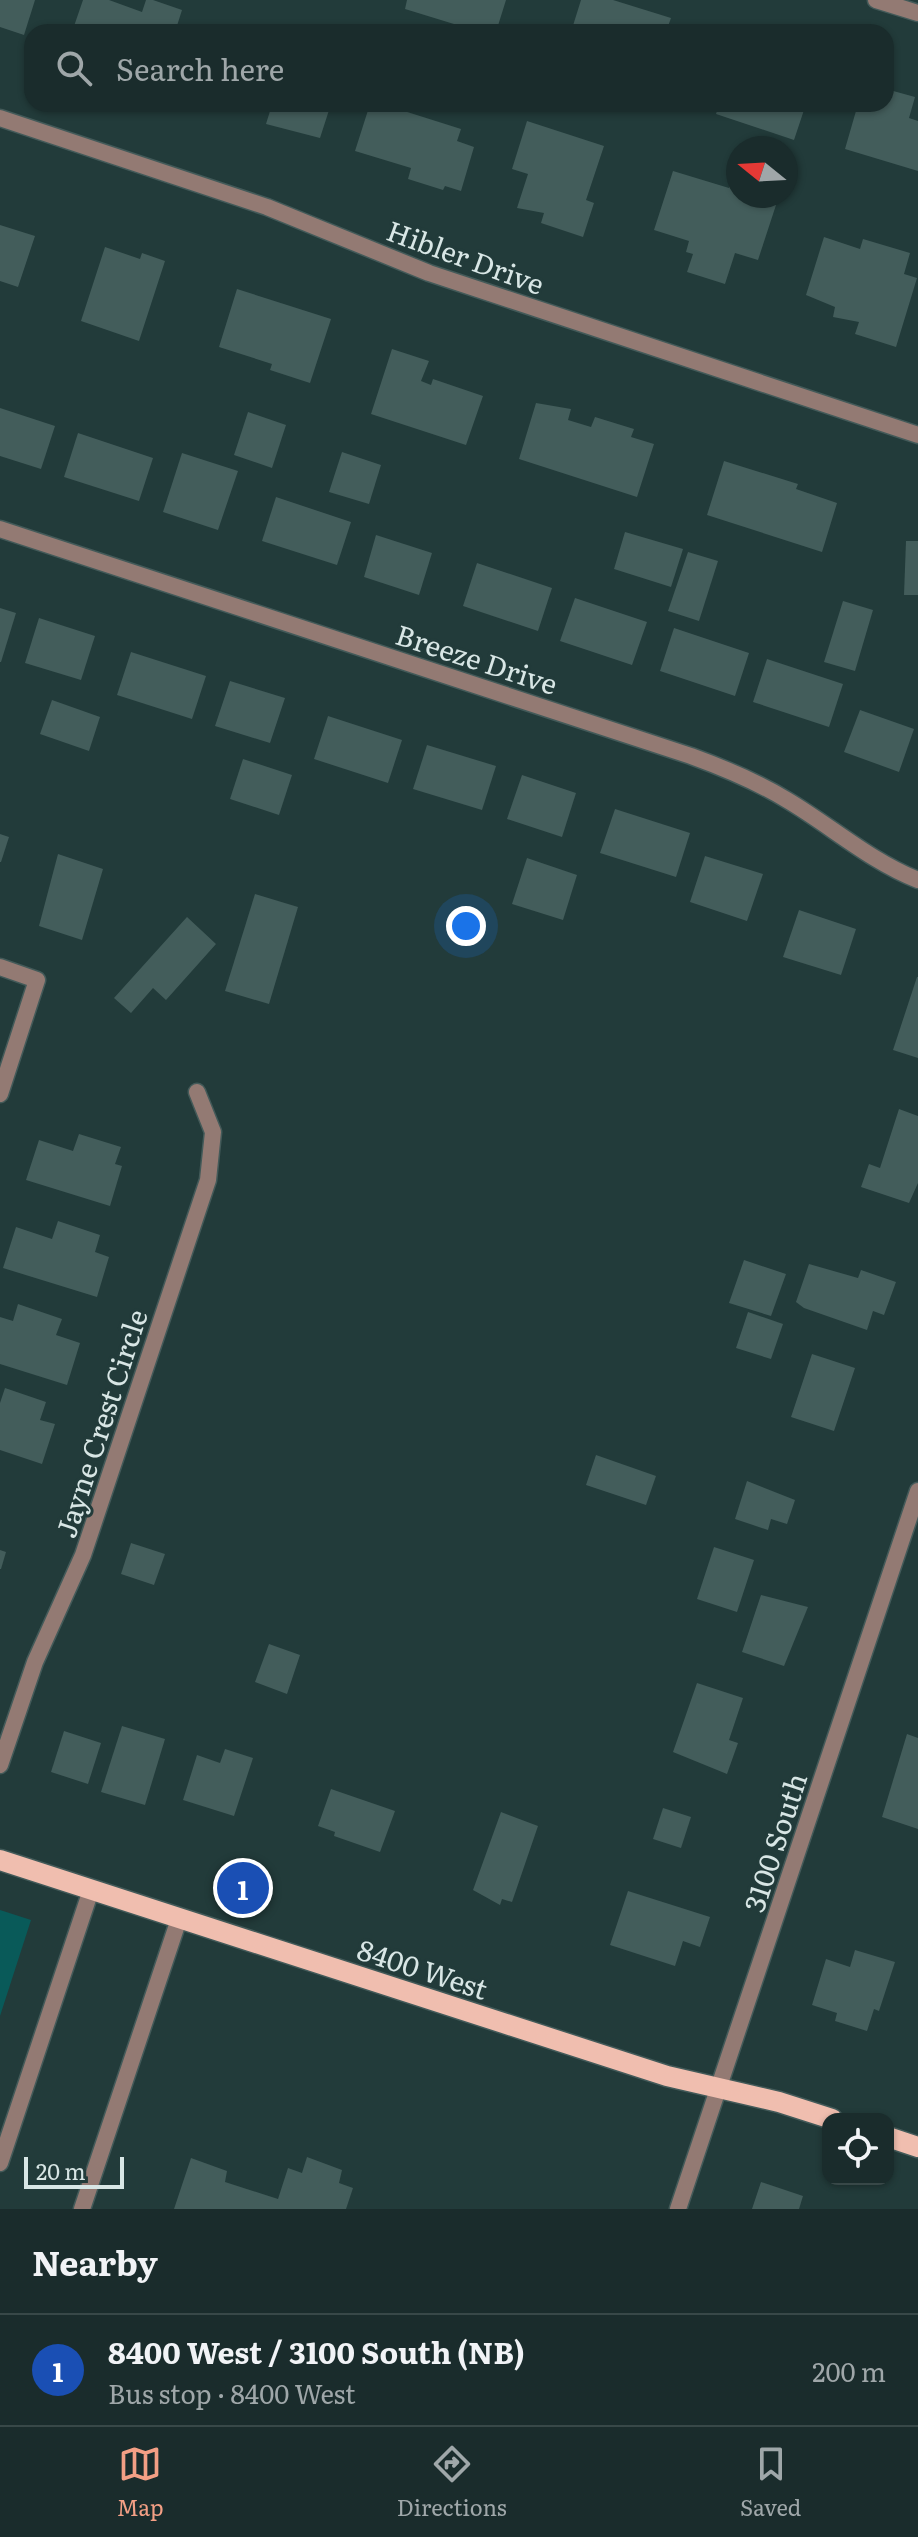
<!DOCTYPE html>
<html lang="en">
<head>
<meta charset="utf-8">
<style>
  body { margin:0; font-family:Literata,serif; background:#233434; color:#f1f3f6 }
  .controls { position:absolute; right:24px; bottom:24px; display:grid; overflow:hidden; border-radius:16px; box-shadow:0 2px 6px #0004 }
  .controls button { width:72px; height:72px; display:grid; place-items:center; padding:0; border:0; border-bottom:2px solid #384848; background:#1a2c2c; color:#f1f3f6; font:40px sans-serif }
  .compass { position:absolute; left:726px; top:136px; width:72px; height:72px; border-radius:50%; background:#1a2c2c; box-shadow:0 2px 6px #0004; rotate:288deg }
  .scale { position:absolute; left:24px; bottom:20px; width:100px; box-sizing:border-box; padding-left:8px; border:4px solid #d8e6e5; border-top:0; font-size:22px; line-height:28px; white-space:nowrap; color:#d8e6e5; -webkit-text-stroke:6px #223b3a; paint-order:stroke }
  .you { position:absolute; left:466px; top:926px; width:28px; height:28px; margin:-20px; border:6px solid #fff; border-radius:50%; background:#1a73e8; box-shadow:0 0 0 12px #1a73e833 }
  .badge { display:grid; place-items:center; width:52px; height:52px; border-radius:50%; background:#f39f85; color:#fff; font-size:26px; font-weight:700 }
  .pin { position:absolute; translate:-50% -50%; border:4px solid #fff; box-shadow:0 2px 8px #0006 }
  .list { margin:0; padding:0; list-style:none }
  h2 { display:flex; justify-content:space-between; align-items:center; height:104px; margin:0; padding:0 32px; font-size:34px }
  h2 small { font-size:26px; font-weight:400; color:#9fa7a9 }
  .list li { display:grid; grid-template-columns:52px 1fr auto; gap:24px; align-items:center; box-sizing:border-box; height:112px; padding:0 32px; border-top:2px solid #384848 }
  .list b { display:block; font-size:30px; white-space:nowrap }
  .list p { margin:0; font-size:26px; white-space:nowrap; color:#9fa7a9 }
  .list em { font-size:26px; font-style:normal; color:#9fa7a9 }
  .icon { flex:none; width:44px; height:44px; fill:none; stroke:currentColor; stroke-width:2; stroke-linecap:round; stroke-linejoin:round }
  .map { position:relative; flex:none; width:918px; height:2209px; overflow:hidden }
  .search { position:absolute; background:#1a2c2c; box-shadow:0 2px 6px #0004; left:24px; right:24px; top:24px; height:88px; display:flex; align-items:center; gap:20px; box-sizing:border-box; padding:0 28px; border-radius:24px; color:#9fa7a9; font-size:30px }
  .sheet { height:216px; background:#1a2c2c }
  nav { display:flex; justify-content:space-around; align-items:center; box-sizing:border-box; height:112px; border-top:2px solid #384848; background:#1a2c2c; font-size:22px; color:#9fa7a9 }
  nav a { display:grid; justify-items:center; gap:4px }
  nav .on { color:#f39f85 }
  .map>svg:first-child { display:block }
  .green { fill:#095a59 }
  .building { fill:#435d5b }
  .lines { fill:none; stroke-linecap:round; stroke-linejoin:round }
  .service-casing { stroke:#435a59; stroke-width:19 }
  .minor-casing { stroke:#435a59; stroke-width:19 }
  .tertiary-casing { stroke:#435a59; stroke-width:19 }
  .primary-casing { stroke:#435a59; stroke-width:23 }
  .service { stroke:#937a73; stroke-width:16 }
  .minor { stroke:#937a73; stroke-width:16 }
  .tertiary { stroke:#937a73; stroke-width:16 }
  .primary { stroke:#f0beaf; stroke-width:20 }
  .labels { text-anchor:middle; dominant-baseline:central; stroke-width:6; stroke-linejoin:round; paint-order:stroke }
  .street-label { font-size:28px; fill:#d8e6e5; stroke:#223b3a }
</style>
</head>
<body>
<div class="map">
<svg width="918" height="2209" viewBox="0 0 918 2209">
  <rect width="100%" height="100%" fill="#223b3a"/>
  <path class="green" d="M0,1910L31,1920L0,2016Z"/>
  <g class="building">
    <path d="M0,0H35L24,35L0,27Z"/>
    <path d="M83,0H109L142,12L146,0H153L182,10L175,32H72Z"/>
    <path d="M407,0H506L496,32H480L405,9Z"/>
    <path d="M581,0H613L671,18L666,32H571Z"/>
    <path d="M886,89L915,97L909,118L918,121V171L845,149L858,104H886Z"/>
    <path d="M240,104H331L320,138L266,124L270,111Z"/>
    <path d="M370,104H382L461,129L457,141L474,147L461,191L445,186L443,190L408,179L411,168L355,151Z"/>
    <path d="M719,104H806L794,140L716,114Z"/>
    <path d="M527,121L604,146L586,200L594,203L583,237L541,223L544,213L517,208L528,174L512,169Z"/>
    <path d="M673,171L729,188L735,171L738,172V196H754L776,205L758,260L735,253L725,284L687,272L693,254L686,252L689,241L654,230Z"/>
    <path d="M0,225L35,236L18,287L0,281Z"/>
    <path d="M824,237L860,249L863,239L910,253L904,274L917,278L896,347L855,334L859,322L833,317L835,307L806,295Z"/>
    <path d="M105,247L140,259L142,253L165,261L139,341L81,321Z"/>
    <path d="M237,289L331,319L310,383L270,370L272,364L219,347Z"/>
    <path d="M392,349L429,361L421,381L431,385L433,379L483,396L466,445L371,414Z"/>
    <path d="M536,403L571,409L568,420L591,427L595,417L634,429L631,437L654,444L637,497L519,459Z"/>
    <path d="M0,408L55,426L41,469L0,456Z"/>
    <path d="M248,412L286,425L272,468L234,455Z"/>
    <path d="M78,433L153,458L139,501L64,477Z"/>
    <path d="M342,452L381,465L369,504L329,492Z"/>
    <path d="M182,453L238,471L218,530L163,512Z"/>
    <path d="M724,461L798,484L796,489L837,503L822,552L707,515Z"/>
    <path d="M276,497L351,522L337,565L262,541Z"/>
    <path d="M625,532L683,549L671,587L614,569Z"/>
    <path d="M376,535L432,553L419,595L364,577Z"/>
    <path d="M906,541H918V595H904Z"/>
    <path d="M688,552L718,561L699,621L668,611Z"/>
    <path d="M477,563L552,588L538,631L463,606Z"/>
    <path d="M575,598L647,622L632,665L560,641Z"/>
    <path d="M843,601L873,610L855,671L824,662Z"/>
    <path d="M0,608L16,613L1,662H0Z"/>
    <path d="M39,618L95,636L81,680L25,663Z"/>
    <path d="M674,628L749,653L735,696L660,671Z"/>
    <path d="M131,652L206,676L192,719L117,695Z"/>
    <path d="M767,659L843,684L829,727L753,702Z"/>
    <path d="M230,681L285,698L270,743L215,726Z"/>
    <path d="M52,700L100,717L89,751L40,734Z"/>
    <path d="M860,710L914,729L899,772L844,752Z"/>
    <path d="M328,716L402,740L388,783L314,759Z"/>
    <path d="M427,745L496,766L482,810L413,789Z"/>
    <path d="M243,759L292,775L279,815L230,799Z"/>
    <path d="M522,775L576,793L562,837L507,819Z"/>
    <path d="M615,809L690,833L676,877L600,853Z"/>
    <path d="M0,834L9,837L1,862H0Z"/>
    <path d="M58,854L103,869L82,940L39,926Z"/>
    <path d="M705,856L763,874L747,921L690,902Z"/>
    <path d="M527,858L577,875L563,920L512,904Z"/>
    <path d="M255,894L298,907L269,1004L225,991Z"/>
    <path d="M799,910L856,929L841,975L783,957Z"/>
    <path d="M187,917L216,944L166,1000L153,988L131,1013L114,998Z"/>
    <path d="M917,977H918V1058L893,1050Z"/>
    <path d="M899,1109L918,1116V1183L909,1203L861,1187L869,1164L880,1168Z"/>
    <path d="M79,1134L121,1147L115,1164L122,1166L110,1206L26,1180L39,1140L73,1151Z"/>
    <path d="M58,1221L100,1235L95,1252L109,1257L97,1297L3,1268L16,1227L52,1239Z"/>
    <path d="M744,1260L786,1274L771,1316L729,1303Z"/>
    <path d="M809,1264L858,1278L861,1270L896,1282L884,1315L873,1311L867,1330L804,1308L796,1302Z"/>
    <path d="M18,1304L62,1319L56,1335L80,1343L67,1385L0,1364V1317L13,1321Z"/>
    <path d="M748,1312L783,1324L771,1359L736,1348Z"/>
    <path d="M812,1354L855,1368L834,1431L791,1417Z"/>
    <path d="M5,1388L46,1402L40,1420L55,1424L42,1464L0,1450V1403Z"/>
    <path d="M596,1455L656,1476L646,1505L586,1485Z"/>
    <path d="M747,1481L795,1500L787,1524L771,1519L768,1530L735,1519Z"/>
    <path d="M131,1543L165,1554L154,1585L121,1574Z"/>
    <path d="M714,1547L754,1560L737,1612L697,1599Z"/>
    <path d="M0,1550L6,1552L1,1569H0Z"/>
    <path d="M761,1595L808,1607L784,1666L742,1652Z"/>
    <path d="M269,1644L300,1655L287,1694L255,1682Z"/>
    <path d="M697,1683L743,1698L729,1740L738,1743L727,1774L673,1752Z"/>
    <path d="M122,1726L165,1739L145,1805L101,1792Z"/>
    <path d="M64,1731L101,1743L88,1784L51,1772Z"/>
    <path d="M907,1734L918,1738V1829L882,1817Z"/>
    <path d="M225,1749L253,1758L234,1816L183,1800L197,1755L220,1763Z"/>
    <path d="M331,1789L395,1811L380,1852L334,1836L335,1832L318,1826Z"/>
    <path d="M663,1808L691,1817L681,1848L653,1839Z"/>
    <path d="M501,1812L538,1826L512,1902L502,1899L500,1905L473,1890Z"/>
    <path d="M628,1891L710,1917L700,1947L683,1941L675,1966L610,1945Z"/>
    <path d="M855,1950L895,1962L879,2011L874,2009L867,2031L835,2021L837,2013L812,2005L826,1959L850,1967Z"/>
    <path d="M307,2157L342,2170L339,2183L353,2188L346,2209H174L191,2158L227,2171L225,2182L278,2199L288,2168L302,2173Z"/>
    <path d="M761,2182L803,2196L799,2209H752Z"/>
  </g>
  <g class="lines">
    <defs>
      <g id="service">
        <path d="M0,967L37,980L0,1094"/>
        <path d="M0,2163L91,1890"/>
        <path d="M82,2209L179,1919"/>
      </g>
      <g id="minor">
        <path d="M876,0L918,13"/>
        <path d="M0,118L267,207L429,273L918,435"/>
        <path d="M0,529L691,756C724,768 756,781 787,800C831,826 870,861 918,880"/>
        <path d="M0,1765L35,1662L83,1555L208,1180L213,1132L197,1092"/>
      </g>
      <path id="tertiary" d="M678,2209L918,1491"/>
      <g id="primary">
        <path d="M0,1860L667,2076L779,2102L832,2119"/>
        <path d="M888,2137L918,2147"/>
      </g>
    </defs>
    <use href="#service" class="service-casing"/>
    <use href="#minor" class="minor-casing"/>
    <use href="#tertiary" class="tertiary-casing"/>
    <use href="#primary" class="primary-casing"/>
    <use href="#service" class="service"/>
    <use href="#minor" class="minor"/>
    <use href="#tertiary" class="tertiary"/>
    <use href="#primary" class="primary"/>
  </g>
  <g class="labels">
    <g class="street-label">
      <text transform="translate(466 256) rotate(20)">Hibler Drive</text>
      <text transform="translate(477 658) rotate(18)">Breeze Drive</text>
      <text transform="translate(100 1423) rotate(-72)">Jayne Crest Circle</text>
      <text transform="translate(774 1842) rotate(-72)">3100 South</text>
      <text transform="translate(423 1968) rotate(18)">8400 West</text>
    </g>
  </g>
</svg>
<div class="controls">
<button><svg class="icon" aria-label="locate" viewBox="0 0 24 24"><circle cx="12" cy="12" r="6"/><path d="M12 2v4M12 18v4M2 12h4M18 12h4"/></svg></button>
</div>
<svg class="compass" viewBox="-18 -18 36 36"><path d="M0-13l5 13h-10z" fill="#e53935"/><path d="M0 13l5-13h-10z" fill="#9fa7a9"/></svg>
<div class="scale">20 m</div>
<div class="you"></div>
<div class="pin badge" style="left:243px;top:1888px;background:#1a4fb4">1</div>
<div class="search"><svg class="icon" aria-label="search" viewBox="0 0 24 24"><circle cx="10" cy="10" r="6"/><path d="M15 15l6 6"/></svg>Search here</div>
</div>
<section class="sheet">
<h2>Nearby<small></small></h2>
<ul class="list">
<li><span class="badge" style="background:#1a4fb4">1</span><div><b>8400 West / 3100 South (NB)</b><p>Bus stop · 8400 West</p></div><em>200 m</em></li>
</ul>
</section>
<nav>
<a class="on"><svg class="icon" aria-label="map" viewBox="0 0 24 24"><path d="M3 6l6-2 6 2 6-2v14l-6 2-6-2-6 2zM9 4v14M15 6v14"/></svg>Map</a>
<a><svg class="icon" aria-label="directions" viewBox="0 0 24 24"><path d="M12 3l9 9-9 9-9-9zM9 14v-3h6M13 9l2 2-2 2"/></svg>Directions</a>
<a><svg class="icon" aria-label="saved" viewBox="0 0 24 24"><path d="M7 4h10v16l-5-4-5 4z"/></svg>Saved</a>
</nav>
</body>
</html>
